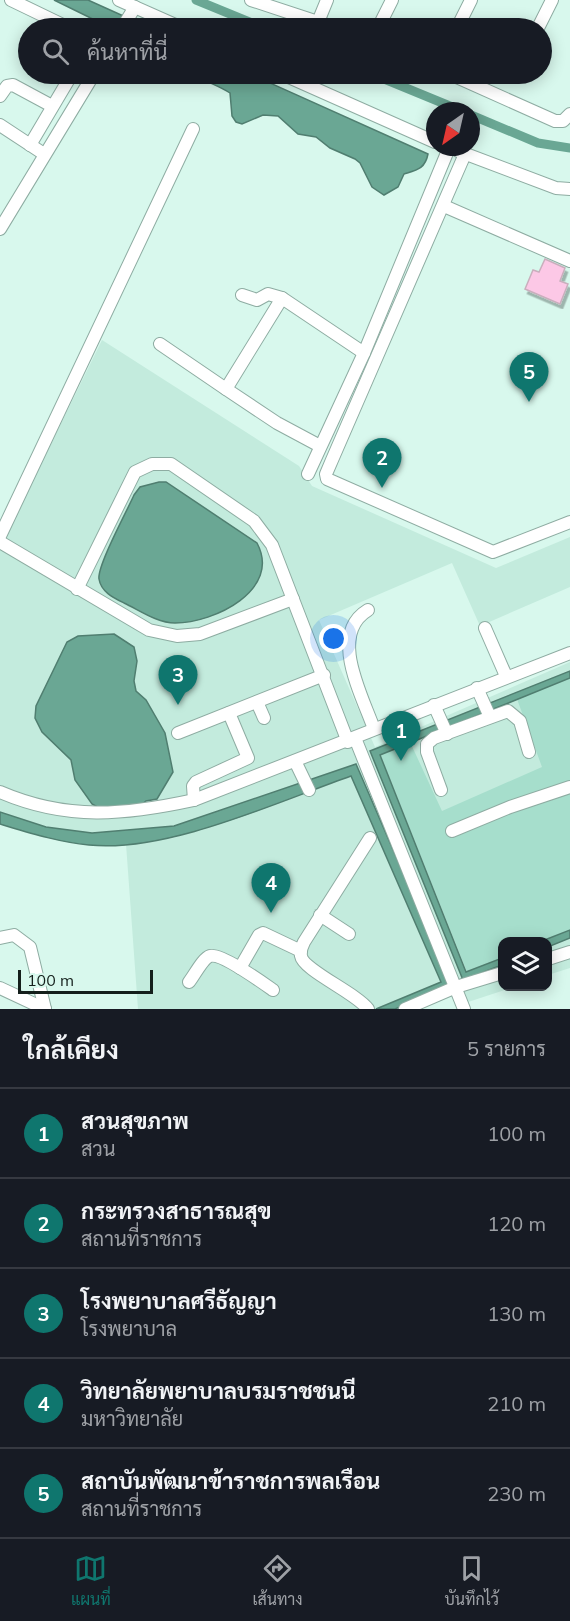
<!DOCTYPE html>
<html lang="th">
<head>
<meta charset="utf-8">
<style>
  body { margin:0; font-family:Mulish,Sarabun,sans-serif; background:#20242c; color:#f1f3f6 }
  .controls { position:absolute; right:18px; bottom:18px; display:grid; overflow:hidden; border-radius:12px; box-shadow:0 3px 15px #0003 }
  .controls button { width:54px; height:54px; display:grid; place-items:center; padding:0; border:0; border-bottom:2px solid #363941; background:#171b24; color:#f1f3f6; font:30px sans-serif }
  .compass { position:absolute; left:426px; top:102px; width:54px; height:54px; border-radius:50%; background:#171b24; box-shadow:0 3px 15px #0003; rotate:214deg }
  .scale { position:absolute; left:18px; bottom:15px; width:135px; box-sizing:border-box; padding-left:6px; border:3px solid #141f1b; border-top:0; font-size:16px; line-height:21px; white-space:nowrap; color:#141f1b; -webkit-text-stroke:4px #d8f8ed; paint-order:stroke }
  .you { position:absolute; left:334px; top:639px; width:21px; height:21px; margin:-15px; border:4px solid #fff; border-radius:50%; background:#1a73e8; box-shadow:0 0 0 9px #1a73e833 }
  .badge { display:grid; place-items:center; width:39px; height:39px; border-radius:50%; background:#0f766e; color:#fff; font-size:20px; font-weight:700 }
  .pin { position:absolute; translate:-50% -50px; filter:drop-shadow(0 2px 3px #0008) }
  .pin::after { content:''; position:absolute; top:32px; width:21px; height:18px; background:inherit; clip-path:polygon(0 0,100% 0,50% 100%) }
  .list { margin:0; padding:0; list-style:none }
  h2 { display:flex; justify-content:space-between; align-items:center; height:78px; margin:0; padding:0 24px; font-size:26px }
  h2 small { font-size:20px; font-weight:400; color:#9ea1a6 }
  .list li { display:grid; grid-template-columns:39px 1fr auto; gap:18px; align-items:center; box-sizing:border-box; height:90px; padding:0 24px; border-top:2px solid #363941 }
  .list b { display:block; font-size:22px; white-space:nowrap }
  .list p { margin:0; font-size:20px; white-space:nowrap; color:#9ea1a6 }
  .list em { font-size:20px; font-style:normal; color:#9ea1a6 }
  .icon { flex:none; width:33px; height:33px; fill:none; stroke:currentColor; stroke-width:2; stroke-linecap:round; stroke-linejoin:round }
  .map { position:relative; flex:none; width:570px; height:1009px; overflow:hidden }
  .search { position:absolute; background:#171b24; box-shadow:0 3px 15px #0003; left:18px; right:18px; top:18px; height:66px; display:flex; align-items:center; gap:15px; box-sizing:border-box; padding:0 21px; border-radius:33px; color:#9ea1a6; font-size:22px }
  .sheet { height:528px; background:#171b24 }
  nav { display:flex; justify-content:space-around; align-items:center; box-sizing:border-box; height:84px; border-top:2px solid #363941; background:#171b24; font-size:16px; color:#9ea1a6 }
  nav a { display:grid; justify-items:center; gap:3px }
  nav .on { color:#0f766e }
  .map>svg:first-child { display:block }
  .built { fill:#c3ebdd }
  .green { fill:#a6decc }
  .water { fill:#6aa794; stroke:#507e70; stroke-width:1.5 }
  .lines { fill:none; stroke-linecap:round; stroke-linejoin:round }
  .canal { stroke:#6aa794; stroke-width:9 }
  .building { fill:#fcc8e6; stroke:#c9afbd; stroke-width:1.5; filter:url(#shadow) }
  .minor-casing { stroke:#8eaca2; stroke-width:14 }
  .minor { stroke:#fff; stroke-width:12 }
</style>
</head>
<body>
<div class="map">
<svg width="570" height="1009" viewBox="0 0 570 1009">
  <defs>
    <filter id="shadow"><feDropShadow dx="2.5" dy="4.5" stdDeviation="0" flood-color="#0004"/></filter>
  </defs>
  <rect width="100%" height="100%" fill="#d8f8ed"/>
  <g class="built">
    <path d="M102,340L299,466L312,486L496,568L570,537V587L480,626L452,563L319,620L375,747L570,662V968L548,975V942H502V987H514L456,1006L452,986L356,764L174,826L92,833L46,827L0,812V548Z"/>
    <path d="M351,776L441,983L376,1009H138L126,844L174,838Z"/>
  </g>
  <path class="green" d="M570,678V930L542,941L502,942V958L467,972L380,754L410,742L442,811L542,767L517,699Z"/>
  <g class="water">
    <path d="M54,0H88L150,28H111Z"/>
    <path d="M194,74H250L428,154C425,169 417,170 404,174L398,187L384,195L372,187L360,163L355,159L330,148L316,137L298,134L278,116L263,115L242,124L236,122L232,116L230,93C218,85 205,82 194,74Z"/>
    <path d="M159,482H166L257,543C282,590 214,623 175,623C157,623 139,610 124,603C114,598 101,592 99,579C97,566 127,511 134,495L140,487Z"/>
    <path d="M114,634L134,647L137,661L134,681L136,691L146,700L165,733L173,772L157,799L146,801L137,809L103,810L92,804L75,780L71,760L42,732L35,718L36,706L67,642L78,636Z"/>
    <path d="M570,671V678L380,755L466,972L502,958V965L463,980L370,751Z"/>
    <path d="M356,764L452,986L395,1009H376L441,982L351,776C277,802 167,853 89,845C58,842 30,833 0,824V812L46,827L92,833L174,826Z"/>
    <path d="M570,930V938L548,947V942L542,941Z"/>
  </g>
  <g class="lines">
    <g class="canal">
      <path d="M196,0L264,28"/>
      <path d="M372,74L462,111"/>
      <path d="M471,115L538,143L570,148"/>
    </g>
  </g>
  <path class="building" d="M545,259L565,268L560,281L568,284L560,304L525,289L533,270L539,272Z"/>
  <g class="lines">
    <defs>
      <g id="minor">
        <path d="M11,0L69,28"/>
        <path d="M119,0L182,28"/>
        <path d="M251,0L336,28"/>
        <path d="M318,22L327,0"/>
        <path d="M122,28L135,7"/>
        <path d="M378,28L392,0"/>
        <path d="M457,28L471,0"/>
        <path d="M538,28L552,0"/>
        <path d="M282,74L435,142"/>
        <path d="M450,74L555,121H563L570,114"/>
        <path d="M0,96L7,86L13,85L52,106"/>
        <path d="M0,125L44,154"/>
        <path d="M30,145L72,74"/>
        <path d="M458,151L556,188L570,189"/>
        <path d="M465,154L332,460L326,474L327,479L493,552L570,522"/>
        <path d="M444,206L570,261"/>
        <path d="M0,229L94,74"/>
        <path d="M242,295L257,300L268,294L282,298L364,353"/>
        <path d="M282,298L226,389L277,423L320,446"/>
        <path d="M160,344L226,389"/>
        <path d="M308,474L364,353L449,148"/>
        <path d="M0,536L193,129"/>
        <path d="M0,542L149,630L177,636L200,634L293,599"/>
        <path d="M77,589L135,472L152,464H171L254,521L272,545L348,742"/>
        <path d="M368,610C328,634 362,695 374,729"/>
        <path d="M485,628L506,676"/>
        <path d="M477,688L490,717"/>
        <path d="M257,702L264,718"/>
        <path d="M434,705L447,734"/>
        <path d="M178,733L324,675"/>
        <path d="M355,738L464,1009"/>
        <path d="M295,761L309,790"/>
        <path d="M441,790L427,752V744L434,738L508,711L520,721L529,752"/>
        <path d="M0,792C67,821 125,815 194,800L570,653"/>
        <path d="M194,800L193,786L196,782L248,758L229,713"/>
        <path d="M452,831L510,807L570,787"/>
        <path d="M320,915L349,934"/>
        <path d="M0,938L14,935L30,947L45,1009"/>
        <path d="M548,959L570,952"/>
        <path d="M240,968L259,935L263,933L301,951"/>
        <path d="M189,982C194,976 203,958 210,956C221,953 263,983 273,990"/>
        <path d="M0,988L45,1009"/>
        <path d="M368,1009C356,993 303,970 301,956C300,951 302,946 304,942L370,838"/>
        <path d="M405,1009L456,987L502,973"/>
      </g>
    </defs>
    <use href="#minor" class="minor-casing"/>
    <use href="#minor" class="minor"/>
  </g>
</svg>
<div class="controls">
<button><svg class="icon" aria-label="layers" viewBox="0 0 24 24"><path d="M12 4l9 5-9 5-9-5zM3 14l9 5 9-5"/></svg></button>
</div>
<svg class="compass" viewBox="-18 -18 36 36"><path d="M0-13l5 13h-10z" fill="#e53935"/><path d="M0 13l5-13h-10z" fill="#9ea1a6"/></svg>
<div class="scale">100 m</div>
<div class="you"></div>
<div class="pin badge" style="left:401px;top:761px">1</div>
<div class="pin badge" style="left:382px;top:488px">2</div>
<div class="pin badge" style="left:178px;top:705px">3</div>
<div class="pin badge" style="left:271px;top:913px">4</div>
<div class="pin badge" style="left:529px;top:402px">5</div>
<div class="search"><svg class="icon" aria-label="search" viewBox="0 0 24 24"><circle cx="10" cy="10" r="6"/><path d="M15 15l6 6"/></svg>ค้นหาที่นี่</div>
</div>
<section class="sheet">
<h2>ใกล้เคียง<small>5 รายการ</small></h2>
<ul class="list">
<li><span class="badge">1</span><div><b>สวนสุขภาพ</b><p>สวน</p></div><em>100 m</em></li>
<li><span class="badge">2</span><div><b>กระทรวงสาธารณสุข</b><p>สถานที่ราชการ</p></div><em>120 m</em></li>
<li><span class="badge">3</span><div><b>โรงพยาบาลศรีธัญญา</b><p>โรงพยาบาล</p></div><em>130 m</em></li>
<li><span class="badge">4</span><div><b>วิทยาลัยพยาบาลบรมราชชนนี</b><p>มหาวิทยาลัย</p></div><em>210 m</em></li>
<li><span class="badge">5</span><div><b>สถาบันพัฒนาข้าราชการพลเรือน</b><p>สถานที่ราชการ</p></div><em>230 m</em></li>
</ul>
</section>
<nav>
<a class="on"><svg class="icon" aria-label="map" viewBox="0 0 24 24"><path d="M3 6l6-2 6 2 6-2v14l-6 2-6-2-6 2zM9 4v14M15 6v14"/></svg>แผนที่</a>
<a><svg class="icon" aria-label="directions" viewBox="0 0 24 24"><path d="M12 3l9 9-9 9-9-9zM9 14v-3h6M13 9l2 2-2 2"/></svg>เส้นทาง</a>
<a><svg class="icon" aria-label="saved" viewBox="0 0 24 24"><path d="M7 4h10v16l-5-4-5 4z"/></svg>บันทึกไว้</a>
</nav>
</body>
</html>
